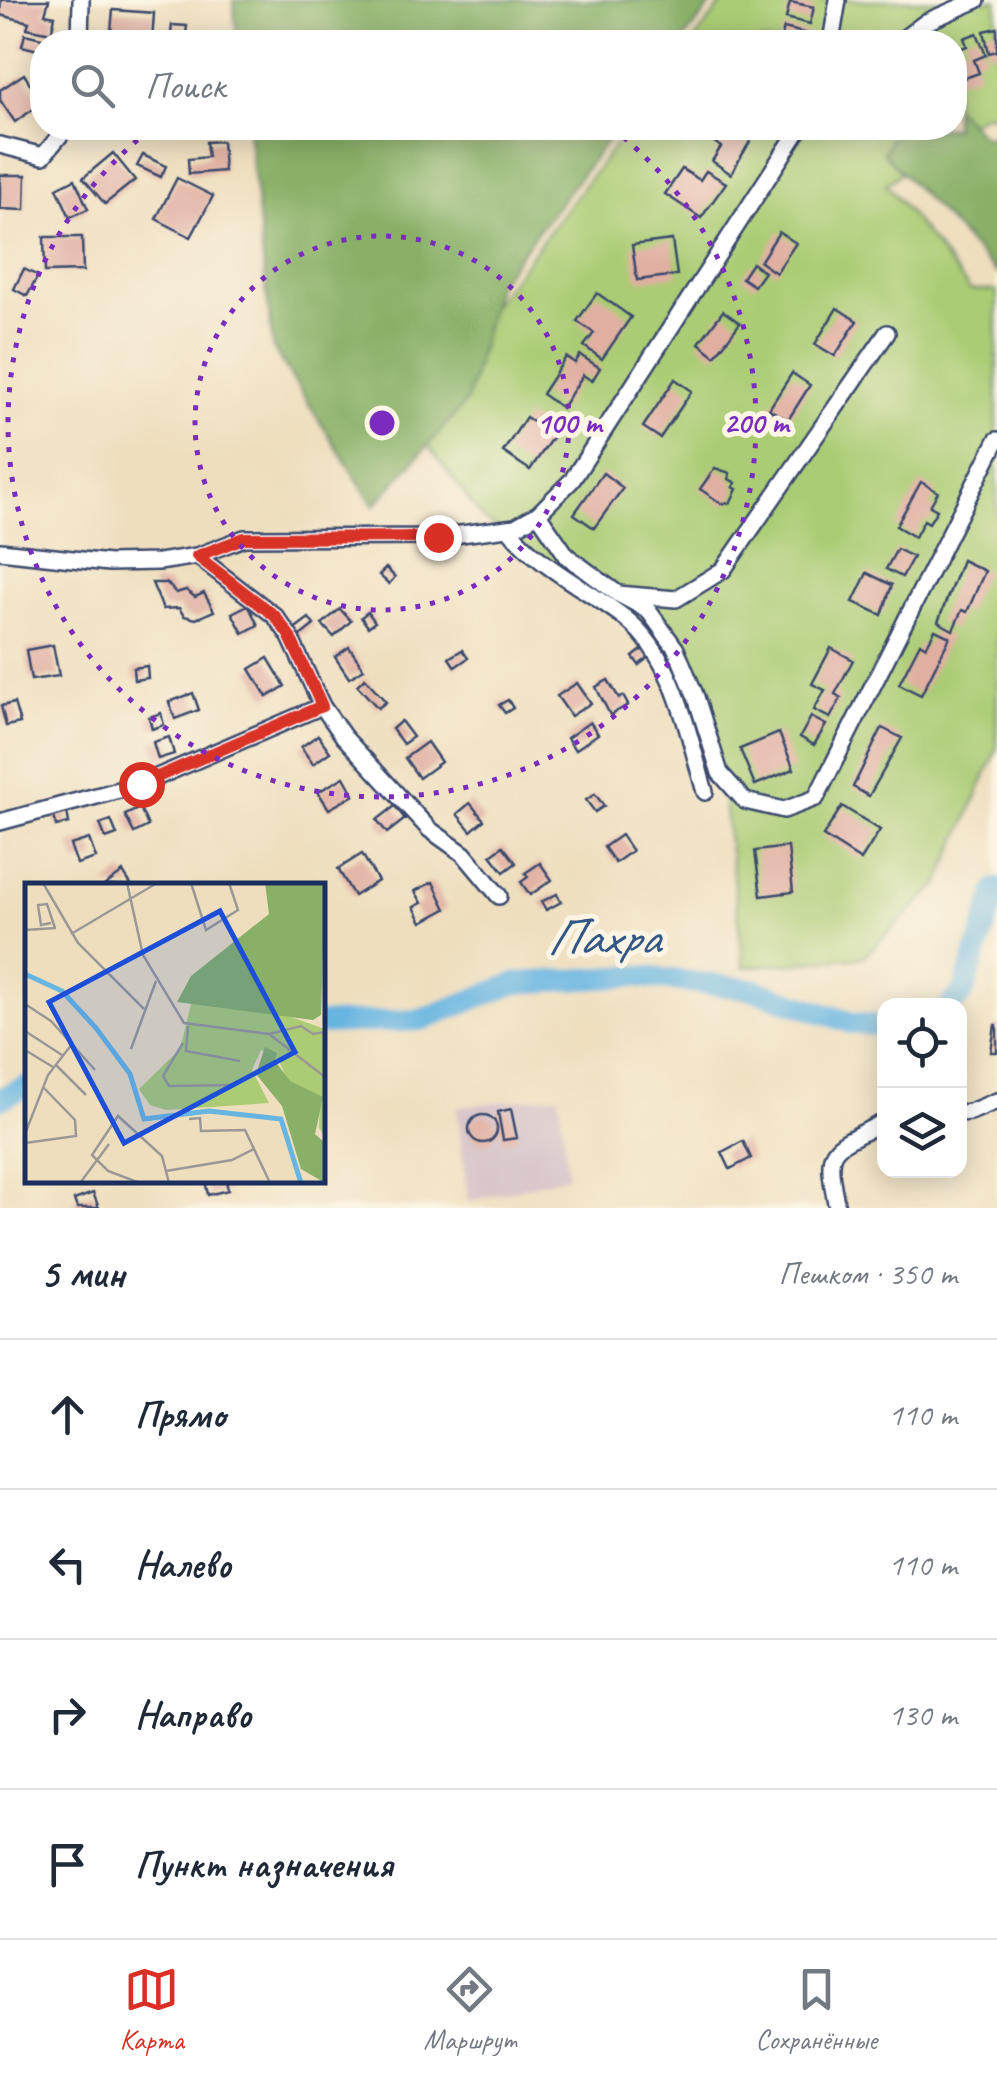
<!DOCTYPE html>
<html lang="ru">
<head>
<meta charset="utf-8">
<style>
  body { margin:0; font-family:Caveat,sans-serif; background:#f2f2f3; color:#1f2937 }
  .controls { position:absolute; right:30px; bottom:30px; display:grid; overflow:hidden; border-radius:20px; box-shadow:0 5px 25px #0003 }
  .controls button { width:90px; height:90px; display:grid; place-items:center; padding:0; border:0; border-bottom:2px solid #e0e1e3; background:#fff; color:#1f2937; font:50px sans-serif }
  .stop { position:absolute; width:30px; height:30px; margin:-22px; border:8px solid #d93025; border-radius:50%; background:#fff }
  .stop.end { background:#d93025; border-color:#fff; box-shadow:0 2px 10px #0008 }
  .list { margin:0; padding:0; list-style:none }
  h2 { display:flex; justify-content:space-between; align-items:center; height:130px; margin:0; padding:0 40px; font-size:42px }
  h2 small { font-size:32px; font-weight:400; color:#747a83 }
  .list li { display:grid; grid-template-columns:65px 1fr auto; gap:30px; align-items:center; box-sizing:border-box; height:150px; padding:0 40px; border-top:2px solid #e0e1e3 }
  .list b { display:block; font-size:38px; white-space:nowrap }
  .list em { font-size:32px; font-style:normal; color:#747a83 }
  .icon { flex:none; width:55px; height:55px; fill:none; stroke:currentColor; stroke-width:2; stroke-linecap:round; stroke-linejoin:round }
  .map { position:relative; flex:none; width:997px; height:1208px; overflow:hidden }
  .search { position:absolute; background:#fff; box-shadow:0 5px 25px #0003; left:30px; right:30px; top:30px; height:110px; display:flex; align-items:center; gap:25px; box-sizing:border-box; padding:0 35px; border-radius:40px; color:#747a83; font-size:38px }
  .sheet { height:730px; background:#fff }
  nav { display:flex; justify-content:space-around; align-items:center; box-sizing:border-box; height:140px; border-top:2px solid #e0e1e3; background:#fff; font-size:28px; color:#747a83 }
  nav a { display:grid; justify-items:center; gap:5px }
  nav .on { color:#d93025 }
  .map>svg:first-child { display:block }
  .industrial { fill:#d2bec5 }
  .green { fill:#abcc74; stroke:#637e69; stroke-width:2.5 }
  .forest { fill:#88b066; stroke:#527062; stroke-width:2.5 }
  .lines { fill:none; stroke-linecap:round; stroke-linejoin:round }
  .river { stroke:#67b5e1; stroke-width:22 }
  .building { fill:#e0afa1 }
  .minor-casing { stroke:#3b496c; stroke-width:20 }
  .minor { stroke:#fff; stroke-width:15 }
  .route { stroke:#d93025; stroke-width:12 }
  .ring { fill:none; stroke:#7b2cbf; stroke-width:5; stroke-dasharray:5 10 }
  .labels { text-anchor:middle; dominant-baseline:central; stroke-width:10; stroke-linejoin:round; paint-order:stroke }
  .water-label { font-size:52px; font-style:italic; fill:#325785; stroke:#fcf5e5 }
  .inset-river { fill:none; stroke:#67b5e1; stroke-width:5 }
  .inset-road { fill:none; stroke:#9a9897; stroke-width:2.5 }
  .view { fill:#1d4ed8; fill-opacity:0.15; stroke:#1d4ed8; stroke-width:5 }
  .inset-edge { fill:none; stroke:#1b2f5e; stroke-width:5 }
  .centre { fill:#7b2cbf; stroke:#fcf5e5; stroke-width:5 }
  .ring-label { font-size:30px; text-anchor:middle; font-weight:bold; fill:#7b2cbf; stroke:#fcf5e5; stroke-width:10; stroke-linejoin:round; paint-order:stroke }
</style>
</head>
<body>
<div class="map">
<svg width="997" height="1208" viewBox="0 0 997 1208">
  <rect width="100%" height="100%" fill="#fcf5e5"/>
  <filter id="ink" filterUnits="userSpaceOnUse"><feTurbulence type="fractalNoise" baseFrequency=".01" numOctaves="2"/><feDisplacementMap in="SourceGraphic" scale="20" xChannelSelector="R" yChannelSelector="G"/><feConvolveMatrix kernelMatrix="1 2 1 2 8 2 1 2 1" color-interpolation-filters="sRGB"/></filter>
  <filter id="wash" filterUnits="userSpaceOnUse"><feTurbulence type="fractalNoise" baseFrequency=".0048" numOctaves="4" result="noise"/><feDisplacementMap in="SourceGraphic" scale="40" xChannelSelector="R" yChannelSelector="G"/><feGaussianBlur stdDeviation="2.25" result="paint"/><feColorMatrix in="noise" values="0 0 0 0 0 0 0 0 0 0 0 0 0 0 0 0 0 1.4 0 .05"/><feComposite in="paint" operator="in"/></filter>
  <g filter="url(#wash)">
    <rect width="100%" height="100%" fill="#eedebd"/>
    <path class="industrial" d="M559,1095L568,1176L468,1202L457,1107Z"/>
    <path class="green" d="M725,0H997V115L983,114L886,184L970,290L997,291V749L939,884L863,957L744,967L724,802L642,623L483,519L407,417L628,128H954V42H693Z"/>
    <g class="forest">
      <path d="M233,0H715L682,42H238Z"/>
      <path d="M955,107L984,137L997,135V273L883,153L895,128H954Z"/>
      <path d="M248,128H617L497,284L467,401L374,506L273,348Z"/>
    </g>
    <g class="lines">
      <g class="river">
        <path d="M950,1006L964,991L997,889"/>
        <path d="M322,1024L421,1020L516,983L635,976L752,989L852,1023L884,1026"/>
        <path d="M0,1099L28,1086"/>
      </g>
    </g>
    <g id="blocks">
      <g class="building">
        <path d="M1,0H49L45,14L55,16L51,33L27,28L29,22L0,15Z"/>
        <path d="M790,2L814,7L810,24L786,18Z"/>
        <path d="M113,10L154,13L152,42H110Z"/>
        <path d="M172,25L187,26L185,42H170Z"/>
        <path d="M784,28L808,34L805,42H780Z"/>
        <path d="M997,28V51L989,53L984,31Z"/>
        <path d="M977,33L986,55L974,60L979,73L954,82V51L967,46L964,38Z"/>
        <path d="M25,34L54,41L53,42H42V51L22,46Z"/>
        <path d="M24,74L42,103L15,122L0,100V90Z"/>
        <path d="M722,128H758L731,174L712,161L721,147L713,141Z"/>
        <path d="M222,141L224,171L189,174L188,159L208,157L206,142Z"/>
        <path d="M113,153L135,180L105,204L83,178Z"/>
        <path d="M143,155L166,166L161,177L137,166Z"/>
        <path d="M682,169L700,180L706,171L726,183L701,218L665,194Z"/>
        <path d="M0,175H26L25,210L0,209Z"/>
        <path d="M177,178L213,196L191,237L156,219Z"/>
        <path d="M75,179L88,209L70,217L57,188Z"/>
        <path d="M779,232L796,243L776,273L760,262Z"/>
        <path d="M44,237H82L83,271L45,272Z"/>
        <path d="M672,240L677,275L637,280L632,245Z"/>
        <path d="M752,263L764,272L754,286L742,278Z"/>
        <path d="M24,269L38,276L27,296L14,289Z"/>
        <path d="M597,293L631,317L602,359L584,346L594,333L577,321Z"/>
        <path d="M837,308L857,321L835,356L815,344Z"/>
        <path d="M723,311L740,323L715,356L699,343Z"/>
        <path d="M580,355L600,368L592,381L583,375L562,408L542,394L566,357L575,363Z"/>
        <path d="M792,373L810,385L788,420L769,409Z"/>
        <path d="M675,379L692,391L660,438L643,427Z"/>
        <path d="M526,417L554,435L530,470L503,452Z"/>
        <path d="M715,468L730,473L729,479L736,483L733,487L737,489L730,503L722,504L700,489Z"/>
        <path d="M603,473L623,488L594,528L574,514Z"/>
        <path d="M921,482L938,492L930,506L937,510L929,523L924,520L915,537L896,526Z"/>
        <path d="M897,549L913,557L902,577L886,569Z"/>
        <path d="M962,560L985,571L967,612L962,610L953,630L938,622Z"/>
        <path d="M386,568L395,577L389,584L379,575Z"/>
        <path d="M867,573L892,585L882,615L853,602Z"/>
        <path d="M152,583H167L176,593L186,590L195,597L204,593L214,611L196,619L184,616L179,608L163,609Z"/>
        <path d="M248,605L258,625L243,633L232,613Z"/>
        <path d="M340,609L351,621L334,637L322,624Z"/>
        <path d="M368,612L375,622L368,627L361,617Z"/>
        <path d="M309,618L314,625L299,637L293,630Z"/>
        <path d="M935,630L950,637L921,695L899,684L920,643L926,647Z"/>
        <path d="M53,645L59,676L31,680L26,650Z"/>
        <path d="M349,647L364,669L349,678L335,657Z"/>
        <path d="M831,648L853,660L835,694L841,698L830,718L814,710L825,690L812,684Z"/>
        <path d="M643,649L649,657L639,665L633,657Z"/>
        <path d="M462,650L468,658L455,667L449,658Z"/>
        <path d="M268,658L285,686L267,697L250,669Z"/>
        <path d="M147,666L148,678L134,680L133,668Z"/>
        <path d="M365,678L386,702L378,708L357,685Z"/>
        <path d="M608,680L619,698L623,696L628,705L610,715L596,687Z"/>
        <path d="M577,683L591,703L571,716L557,696Z"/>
        <path d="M193,693L199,710L175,719L169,702Z"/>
        <path d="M508,700L513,708L505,713L499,705Z"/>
        <path d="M14,703L20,723L6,726L1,706Z"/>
        <path d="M161,713L164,725L152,729L149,717Z"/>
        <path d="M811,717L826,725L814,745L800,737Z"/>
        <path d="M401,721L413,737L403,744L392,729Z"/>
        <path d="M590,722L598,734L575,750L567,738Z"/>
        <path d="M882,728L902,738L869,796L853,787Z"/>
        <path d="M779,733L794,769L755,785L740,749Z"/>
        <path d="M318,735L330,752L313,764L301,747Z"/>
        <path d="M169,737L174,754L158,759L153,742Z"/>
        <path d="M427,742L441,762L419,778L405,758Z"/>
        <path d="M344,777L354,795L329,809L318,792Z"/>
        <path d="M595,794L604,806L595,812L586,800Z"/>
        <path d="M470,803L484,820L471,831L457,814Z"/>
        <path d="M395,806L405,819L387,833L377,820Z"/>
        <path d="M842,806L880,830L861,860L823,836Z"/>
        <path d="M140,808L148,826L134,833L125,815Z"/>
        <path d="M67,812L69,823L56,826L54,815Z"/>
        <path d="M111,820L117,835L106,839L100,824Z"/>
        <path d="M621,835L632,851L615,863L604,847Z"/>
        <path d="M89,839L96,858L77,864L70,845Z"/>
        <path d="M503,846L516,863L504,872L491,855Z"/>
        <path d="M788,847L793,892L761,896L755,851Z"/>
        <path d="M362,854L378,881L354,896L338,869Z"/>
        <path d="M540,863L552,880L530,895L521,882L528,877L525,873Z"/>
        <path d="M123,872L132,886H104Z"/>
        <path d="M433,882L446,909L422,922L414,907L422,903L415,891Z"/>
        <path d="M557,894L561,902L546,910L541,902Z"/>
        <path d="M995,1025H997V1052H991Z"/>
        <path d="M511,1109L517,1138L503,1140L498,1112Z"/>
        <circle cx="483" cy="1129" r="14"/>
        <path d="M743,1141L751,1158L730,1169L722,1152Z"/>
        <path d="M205,1180H226L228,1190L208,1195Z"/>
        <path d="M93,1193L99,1208H77L74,1200Z"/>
      </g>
    </g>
  </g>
  <g filter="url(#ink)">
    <use href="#blocks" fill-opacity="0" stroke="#3b496c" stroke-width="2.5"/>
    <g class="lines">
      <defs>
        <g id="minor">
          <path d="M80,42L81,0"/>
          <path d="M831,42L838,0"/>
          <path d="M899,42L926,22L977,0"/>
          <path d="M0,145L43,156L66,128"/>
          <path d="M538,514L567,556L618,594L676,599L723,570L887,333"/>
          <path d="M508,528C538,567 586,588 625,618C675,657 688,734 705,792"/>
          <path d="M0,551L109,563L159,562L197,556L244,538L438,537L515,527L538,514L572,480L800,128"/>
          <path d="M197,556L275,616L289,635L322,706L344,737L429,829L464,854L499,896"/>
          <path d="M618,594L648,610L676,649L696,697L720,773L745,801L784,810L816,798L997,440"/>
          <path d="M0,822L141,784L322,706"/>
          <path d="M960,1113L970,1112L997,1101"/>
          <path d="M837,1208C824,1143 828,1151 884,1122"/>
        </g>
      </defs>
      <use href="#minor" class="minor-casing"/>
      <use href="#minor" class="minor"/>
    </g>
  </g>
  <g class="lines" filter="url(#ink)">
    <path class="route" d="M141,784L322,706L289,635L275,616L197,556L244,538L438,537"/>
  </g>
  <g class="ring">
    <circle cx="382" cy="423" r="187"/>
    <path d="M612 128A374 374 0 1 1 152 128"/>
  </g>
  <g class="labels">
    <g class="water-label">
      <text x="603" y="937">Пахра</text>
    </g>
  </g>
  <g transform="translate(25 883)">
    <rect width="300" height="300" fill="#eedebd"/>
    <path d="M167,117L263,133L300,146V254L294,245L295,215L265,202L253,176L236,167L227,187L244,220L141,227L125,222L114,206L155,166Z" fill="#abcc74"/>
    <path d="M240,0H300L296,132L288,137L152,119L166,93L244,31ZM240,164L252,170L250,178L265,198L298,214L290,251L300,260V300L276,286L257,223L231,191Z" fill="#88b066"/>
    <path class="inset-river" d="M0,91L37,108L71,145L105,191L119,236L184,228L256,236L276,300"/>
    <path class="inset-road" d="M18,0L53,60L119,126M102,0L118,72L159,140L244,151L276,143L288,151L300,149M166,0L181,47L213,27L204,0M26,40L16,42L13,22L22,21L30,45M0,47L31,45M46,51L132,0M0,121L26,138L70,187M163,143L161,168L215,178M0,148L37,172M244,151L300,194M158,160L138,193L144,203L210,202M106,166L131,98M0,167L28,184M30,181L61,212M164,236L175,235L176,248L220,247L229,266M0,251L23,192L47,161M0,260L51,253L50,237L18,204M141,288L207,277L229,266L245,300M55,300L84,261M115,300L83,288L67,272L93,233L137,273L144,300"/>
    <path class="view" d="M195,28L270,169L99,260L24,119Z"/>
    <rect width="300" height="300" class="inset-edge"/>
  </g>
  <circle cx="382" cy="423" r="15" class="centre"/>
  <g class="ring-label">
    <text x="569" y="433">100 m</text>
    <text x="756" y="433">200 m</text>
  </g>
</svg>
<div class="controls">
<button><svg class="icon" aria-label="locate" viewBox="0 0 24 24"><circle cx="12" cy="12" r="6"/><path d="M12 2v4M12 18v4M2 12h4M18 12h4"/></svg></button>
<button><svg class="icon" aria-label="layers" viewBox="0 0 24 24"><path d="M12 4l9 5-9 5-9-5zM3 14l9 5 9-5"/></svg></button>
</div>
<div class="stop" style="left:141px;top:784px"></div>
<div class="stop end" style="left:438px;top:537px"></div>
<div class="search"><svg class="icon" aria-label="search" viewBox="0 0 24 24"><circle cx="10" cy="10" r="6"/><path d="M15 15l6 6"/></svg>Поиск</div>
</div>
<section class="sheet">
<h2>5 мин<small>Пешком · 350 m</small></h2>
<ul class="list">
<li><svg class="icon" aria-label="ahead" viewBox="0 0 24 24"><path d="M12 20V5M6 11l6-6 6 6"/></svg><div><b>Прямо</b></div><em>110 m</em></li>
<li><svg class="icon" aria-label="left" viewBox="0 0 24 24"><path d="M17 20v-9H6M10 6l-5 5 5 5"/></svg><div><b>Налево</b></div><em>110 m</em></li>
<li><svg class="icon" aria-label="right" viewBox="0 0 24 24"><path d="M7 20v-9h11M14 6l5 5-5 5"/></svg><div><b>Направо</b></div><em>130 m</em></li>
<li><svg class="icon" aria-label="arrive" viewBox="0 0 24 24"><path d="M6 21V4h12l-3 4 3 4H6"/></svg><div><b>Пункт назначения</b></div></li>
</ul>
</section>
<nav>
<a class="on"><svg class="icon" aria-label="map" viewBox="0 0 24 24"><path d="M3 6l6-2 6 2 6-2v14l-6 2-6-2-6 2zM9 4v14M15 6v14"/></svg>Карта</a>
<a><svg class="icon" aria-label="directions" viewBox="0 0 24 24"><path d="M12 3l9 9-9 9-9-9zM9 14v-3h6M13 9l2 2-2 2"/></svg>Маршрут</a>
<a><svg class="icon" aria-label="saved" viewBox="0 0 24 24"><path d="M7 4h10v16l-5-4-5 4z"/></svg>Сохранённые</a>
</nav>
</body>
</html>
